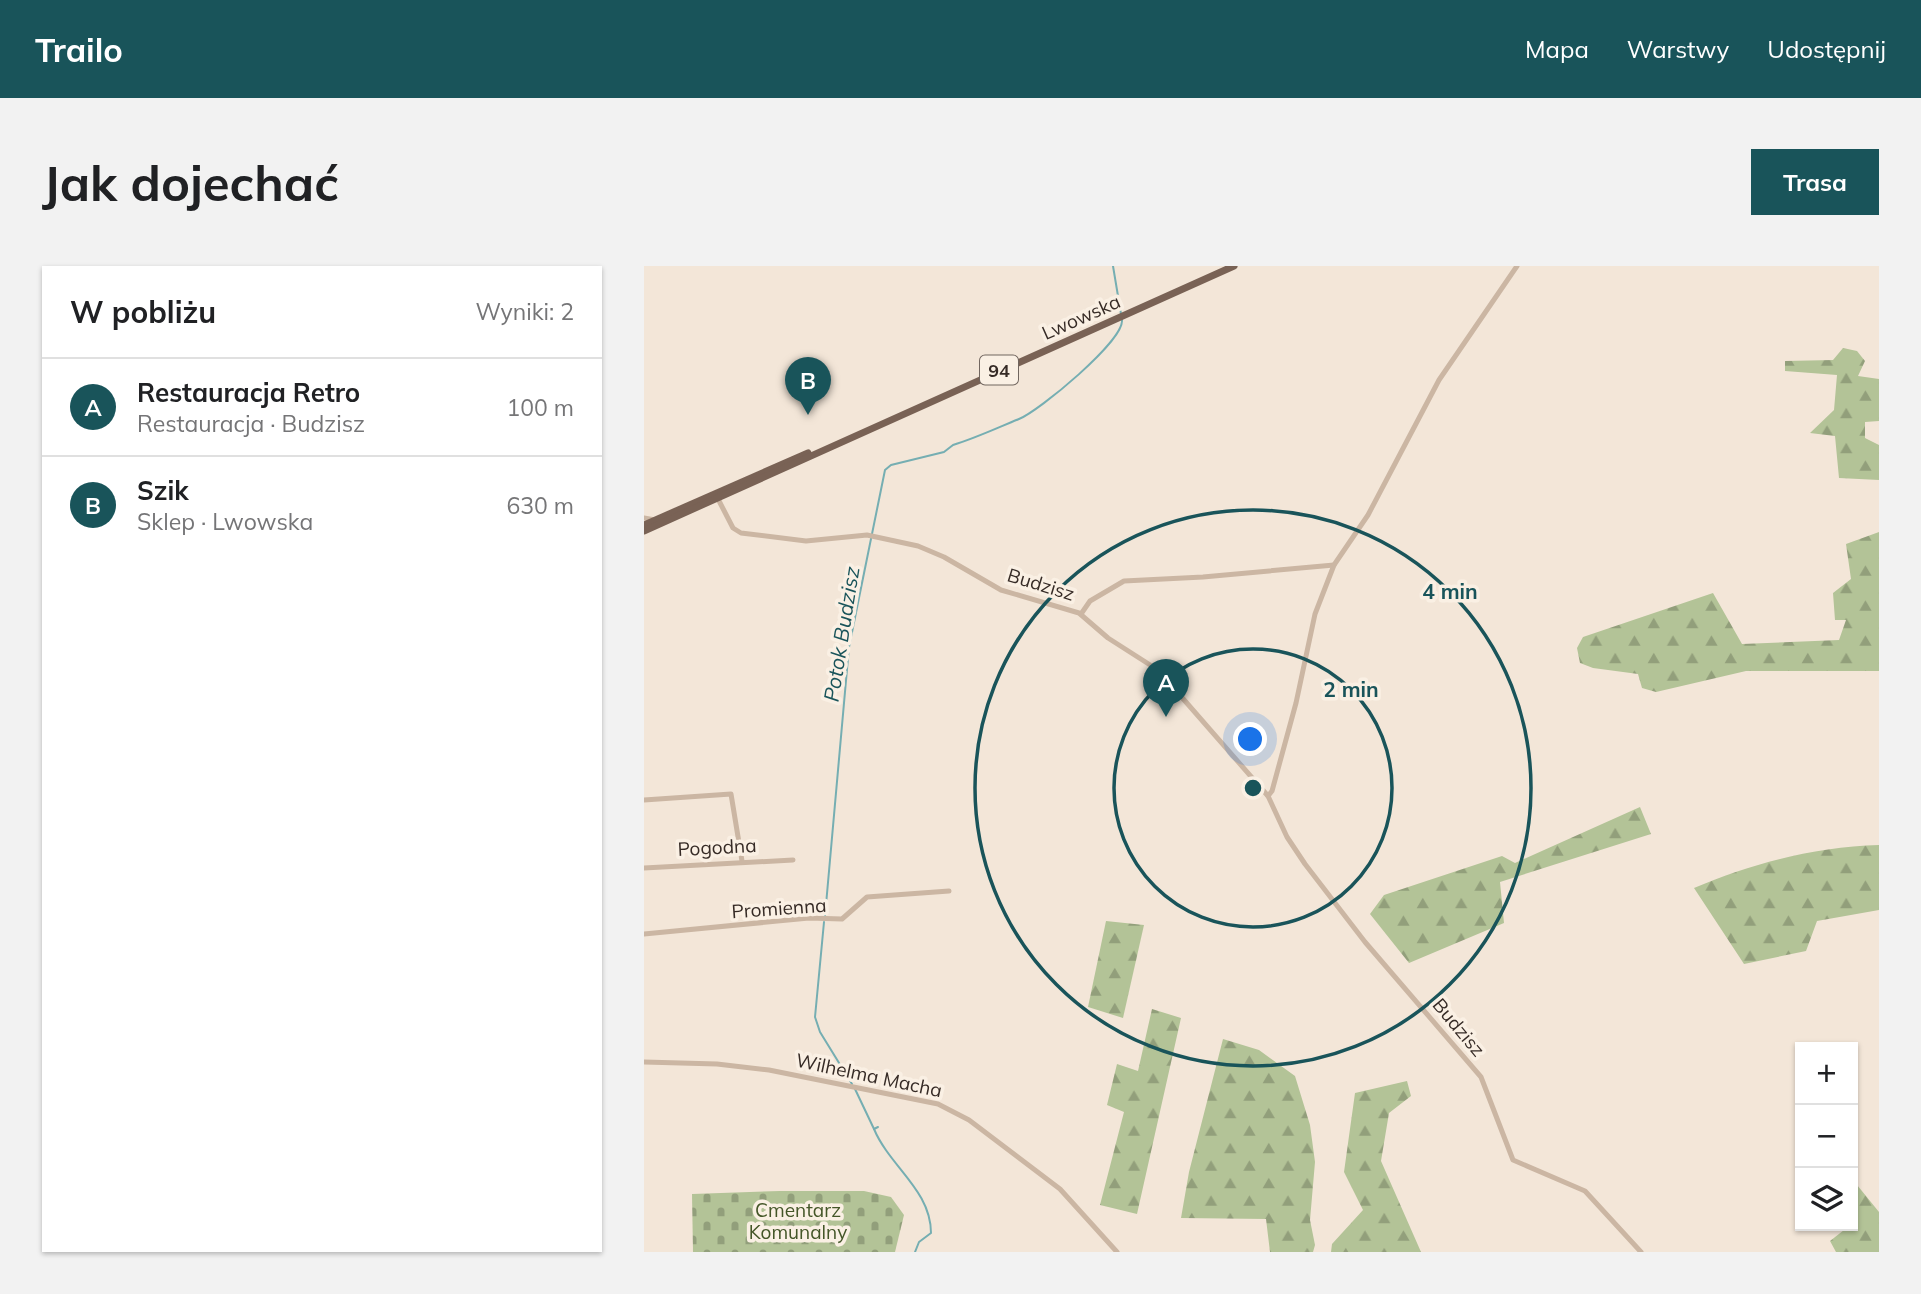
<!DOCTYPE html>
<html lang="pl">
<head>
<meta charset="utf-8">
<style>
  body { margin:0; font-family:Mulish,sans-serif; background:#f2f2f2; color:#202124 }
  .controls { position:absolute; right:21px; bottom:21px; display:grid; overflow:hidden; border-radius:0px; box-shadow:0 2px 5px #0004 }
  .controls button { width:63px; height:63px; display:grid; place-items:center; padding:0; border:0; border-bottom:2px solid #e0e0e0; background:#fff; color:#202124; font:35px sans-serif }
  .you { position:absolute; left:607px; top:474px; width:24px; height:24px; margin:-18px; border:5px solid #fff; border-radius:50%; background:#1a73e8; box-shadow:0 0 0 10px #1a73e833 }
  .badge { display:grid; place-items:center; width:46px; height:46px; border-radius:50%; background:#19545a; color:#fff; font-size:23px; font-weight:700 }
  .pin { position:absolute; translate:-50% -58px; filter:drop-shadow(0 2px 4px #0008) }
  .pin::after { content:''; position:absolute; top:37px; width:24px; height:21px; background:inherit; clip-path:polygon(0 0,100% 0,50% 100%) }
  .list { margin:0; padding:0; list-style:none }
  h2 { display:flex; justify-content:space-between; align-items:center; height:91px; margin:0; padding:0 28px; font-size:30px }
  h2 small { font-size:23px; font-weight:400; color:#757577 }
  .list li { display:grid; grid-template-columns:46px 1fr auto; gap:21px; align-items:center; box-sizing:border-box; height:98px; padding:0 28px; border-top:2px solid #e0e0e0 }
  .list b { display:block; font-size:26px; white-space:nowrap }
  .list p { margin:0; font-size:23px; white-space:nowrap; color:#757577 }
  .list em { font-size:23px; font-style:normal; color:#757577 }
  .icon { flex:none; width:38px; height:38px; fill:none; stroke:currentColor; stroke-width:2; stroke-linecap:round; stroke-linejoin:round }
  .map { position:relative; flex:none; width:1235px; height:986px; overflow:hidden; border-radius:0px }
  header { display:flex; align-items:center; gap:42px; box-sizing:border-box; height:98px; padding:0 35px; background:#19545a; color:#fff }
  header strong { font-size:33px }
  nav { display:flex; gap:38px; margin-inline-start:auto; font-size:24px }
  .intro { display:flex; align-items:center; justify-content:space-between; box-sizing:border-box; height:168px; padding:0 42px }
  h1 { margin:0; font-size:49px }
  .button { padding:18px 32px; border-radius:0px; background:#19545a; color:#fff; font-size:24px; font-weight:700 }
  main { display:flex; gap:42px; padding:0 42px }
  aside { flex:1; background:#fff; border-radius:0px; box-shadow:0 2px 5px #0004 }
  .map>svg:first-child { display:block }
  .forest { fill:url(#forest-firs) }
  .cemetery { fill:url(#cemetery-stones) }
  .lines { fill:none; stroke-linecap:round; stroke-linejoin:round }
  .stream { stroke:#75aeb2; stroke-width:2 }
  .minor { stroke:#cbb6a3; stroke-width:5 }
  .major { stroke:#796255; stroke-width:7 }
  .ring { fill:none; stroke:#19545a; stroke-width:3.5 }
  .labels { text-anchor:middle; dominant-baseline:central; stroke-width:7; stroke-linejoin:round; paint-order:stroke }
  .shield { fill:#faf0e4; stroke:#71665f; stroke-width:2 }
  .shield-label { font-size:18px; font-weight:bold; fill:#362b26 }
  .street-label { font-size:19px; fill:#362b26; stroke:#faf0e4 }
  .park-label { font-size:19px; fill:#445628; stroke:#faf0e4 }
  .water-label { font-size:21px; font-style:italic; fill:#19545a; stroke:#faf0e4 }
  .centre { fill:#19545a; stroke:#faf0e4; stroke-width:3.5 }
  .ring-label { font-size:21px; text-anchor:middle; font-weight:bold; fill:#19545a; stroke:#faf0e4; stroke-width:7; stroke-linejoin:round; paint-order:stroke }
</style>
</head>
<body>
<header>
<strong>Trailo</strong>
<nav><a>Mapa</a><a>Warstwy</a><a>Udostępnij</a></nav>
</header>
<div class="intro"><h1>Jak dojechać</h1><a class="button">Trasa</a></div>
<main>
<aside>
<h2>W pobliżu<small>Wyniki: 2</small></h2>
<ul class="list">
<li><span class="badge">A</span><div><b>Restauracja Retro</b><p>Restauracja · Budzisz</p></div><em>100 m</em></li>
<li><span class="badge">B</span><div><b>Szik</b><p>Sklep · Lwowska</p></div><em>630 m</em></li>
</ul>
</aside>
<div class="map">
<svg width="1235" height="986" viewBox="0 0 1235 986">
  <defs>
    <pattern id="forest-firs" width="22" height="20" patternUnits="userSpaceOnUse" patternTransform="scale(1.75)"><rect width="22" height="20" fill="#b3c397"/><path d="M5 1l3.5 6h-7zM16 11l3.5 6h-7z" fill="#929f7b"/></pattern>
    <pattern id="cemetery-stones" width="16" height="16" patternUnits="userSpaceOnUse" patternTransform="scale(1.75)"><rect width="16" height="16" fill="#b3c397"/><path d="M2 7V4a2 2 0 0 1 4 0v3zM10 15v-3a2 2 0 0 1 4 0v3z" fill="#929f7b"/></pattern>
  </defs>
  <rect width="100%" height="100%" fill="#f3e6d8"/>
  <g class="forest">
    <path d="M1199,82L1213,85L1221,95L1214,110L1235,113V155L1221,156V172L1235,179V214L1195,212L1191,170L1166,167L1190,144L1193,109L1141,105V95L1189,94Z"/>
    <path d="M1235,266V405H1102L1012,426L998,422L994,408L949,402L936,397L933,382L939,371L1069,327L1098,378L1195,374L1202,354H1191L1189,327L1207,313L1202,278Z"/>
    <path d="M996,541L1007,568L856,616L860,657L765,697L726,648L740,629L858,590L871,597Z"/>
    <path d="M1235,579V644L1173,655L1162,685L1100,698L1050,622C1109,597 1171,581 1235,579Z"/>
    <path d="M462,655L500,659L479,752L444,741Z"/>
    <path d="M508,743L537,752L493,948L456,939L480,846L463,839L473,798L494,805Z"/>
    <path d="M579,773L615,784L651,810L666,859L671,896L666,954L671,979L669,986H626L622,953L537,952L545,906Z"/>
    <path d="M763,815L767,830L745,847L737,895L777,986H687L688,978L719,944L700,906L711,827Z"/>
    <path d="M1209,914L1235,946V986H1192L1186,975L1200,964L1199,960H1209Z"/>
  </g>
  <path class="cemetery" d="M136,925H220L247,931L260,949L251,986H49L48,928Z"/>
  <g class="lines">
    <g class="stream">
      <path d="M469,0L477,48"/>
      <path d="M181,650L205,381L241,204L247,199L300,186L309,179C332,172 353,162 375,153C395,145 480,75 478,54"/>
      <path d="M180,656L171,751L176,766L208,818"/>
      <path d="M211,823L230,863L234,861"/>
      <path d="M230,863C246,901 287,924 287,967L275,976L271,986"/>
    </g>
    <g class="minor">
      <path d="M72,229L89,262L97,267L162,275L223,269L274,280L300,291L357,324L435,347L464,372L514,404L624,530L643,571L661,598L721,676L837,811L869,894L941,925L997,986"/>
      <path d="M0,252L11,254"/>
      <path d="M437,348L446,335L480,315L559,311L690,299"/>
      <path d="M624,530L628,525L652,437L671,348L690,299L724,249L795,114L873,0"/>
      <path d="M0,534L87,528L98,595"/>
      <path d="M0,602L149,594"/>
      <path d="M0,668L165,652L198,653L223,631L305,625"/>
      <path d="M0,796L73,798L125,804L294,838L325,854L416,923L473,986"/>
    </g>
    <g class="major">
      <path d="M0,259L164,187"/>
      <path d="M0,265L590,0"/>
    </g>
  </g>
  <g class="ring">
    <circle cx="609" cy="522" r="139"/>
    <circle cx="609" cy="522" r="278"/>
  </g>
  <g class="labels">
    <rect class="shield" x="336" y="89.5" width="38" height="29" rx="5"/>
    <g class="shield-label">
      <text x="355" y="104">94</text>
    </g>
    <g class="street-label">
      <text transform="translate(437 51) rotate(-24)">Lwowska</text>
      <text transform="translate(397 318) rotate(17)">Budzisz</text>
      <text transform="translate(73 581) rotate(-3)">Pogodna</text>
      <text transform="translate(135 642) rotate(-4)">Promienna</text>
      <text transform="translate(815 761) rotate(50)">Budzisz</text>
      <text transform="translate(225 809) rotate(12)">Wilhelma Macha</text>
    </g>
    <g class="park-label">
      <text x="154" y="944">Cmentarz<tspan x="154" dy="22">Komunalny</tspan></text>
    </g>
    <g class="water-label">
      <text transform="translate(197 368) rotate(-81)">Potok Budzisz</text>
    </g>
  </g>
  <circle cx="609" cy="522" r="10" class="centre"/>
  <g class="ring-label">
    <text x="806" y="333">4 min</text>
    <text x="707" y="431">2 min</text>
  </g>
</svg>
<div class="controls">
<button>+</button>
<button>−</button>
<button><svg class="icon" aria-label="layers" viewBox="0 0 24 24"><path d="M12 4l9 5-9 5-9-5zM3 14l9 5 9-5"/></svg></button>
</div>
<div class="you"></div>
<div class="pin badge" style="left:522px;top:451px">A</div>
<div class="pin badge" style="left:164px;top:149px">B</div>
</div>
</main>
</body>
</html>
